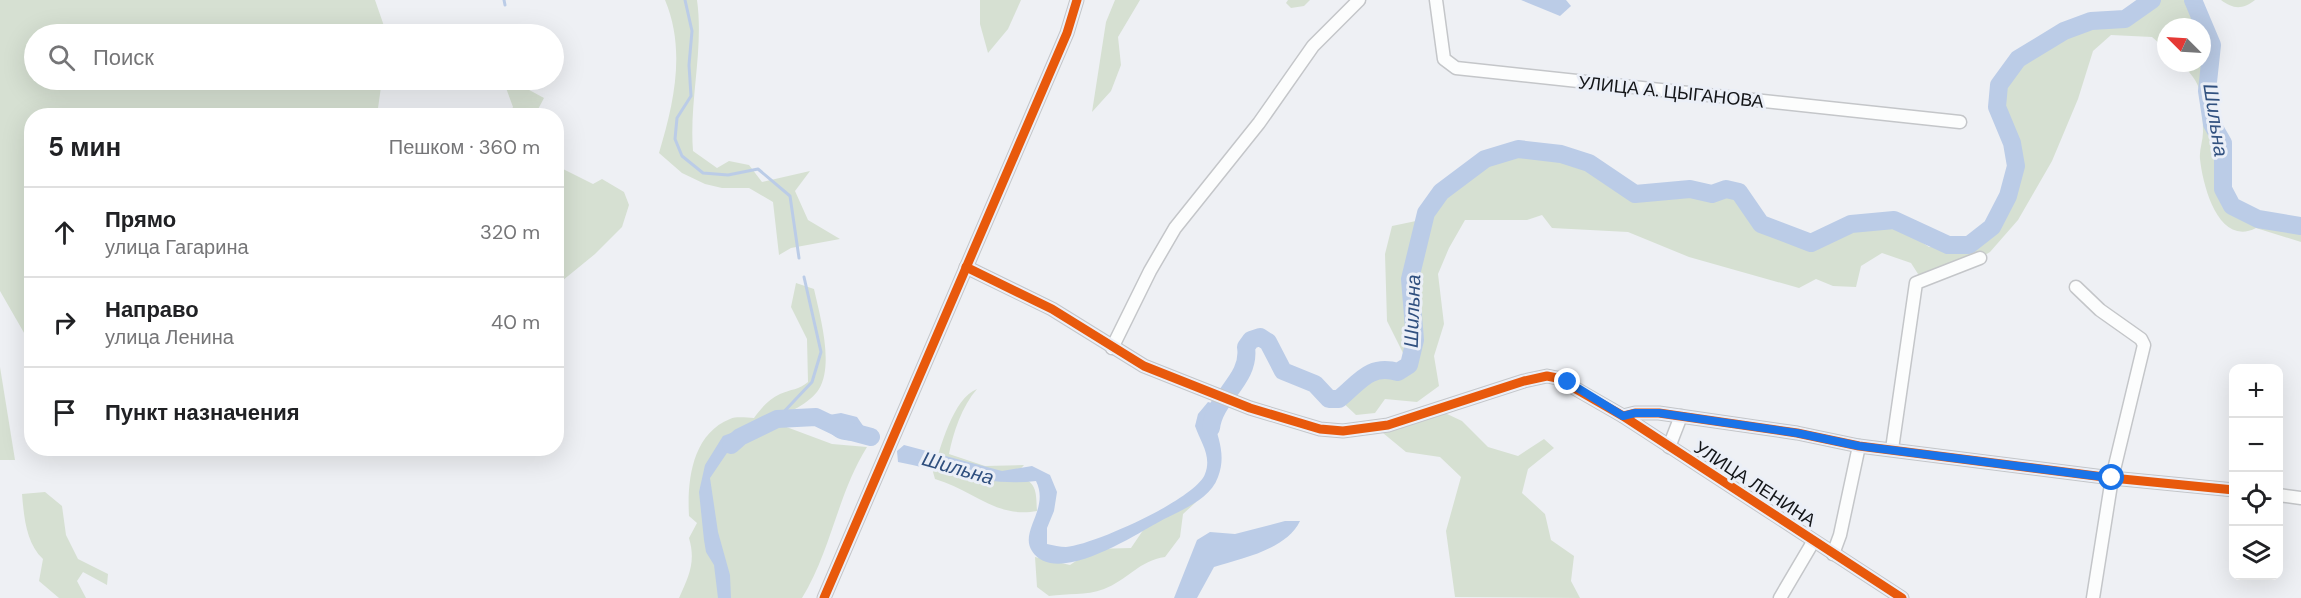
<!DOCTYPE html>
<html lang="ru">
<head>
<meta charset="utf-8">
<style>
  body { margin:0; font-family:"DM Sans",sans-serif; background:#f6f6f6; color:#202124 }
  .controls { position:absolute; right:18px; bottom:18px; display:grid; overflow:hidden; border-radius:12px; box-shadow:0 6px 24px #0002 }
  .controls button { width:54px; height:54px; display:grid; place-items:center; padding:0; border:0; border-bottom:2px solid #e0e0e0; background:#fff; color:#202124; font:30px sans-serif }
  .compass { position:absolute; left:2157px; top:18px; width:54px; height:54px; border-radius:50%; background:#fff; box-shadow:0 6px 24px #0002; rotate:294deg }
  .stop { position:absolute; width:18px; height:18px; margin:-14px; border:4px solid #1a73e8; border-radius:50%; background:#fff }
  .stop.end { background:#1a73e8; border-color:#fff; box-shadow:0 2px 6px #0008 }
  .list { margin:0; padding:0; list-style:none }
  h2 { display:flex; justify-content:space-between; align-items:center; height:78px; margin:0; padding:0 24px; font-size:26px }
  h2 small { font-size:20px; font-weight:400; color:#757577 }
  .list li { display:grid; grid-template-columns:39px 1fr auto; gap:18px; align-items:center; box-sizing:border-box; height:90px; padding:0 24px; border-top:2px solid #e0e0e0 }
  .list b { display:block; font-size:22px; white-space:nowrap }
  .list p { margin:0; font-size:20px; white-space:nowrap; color:#757577 }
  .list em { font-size:20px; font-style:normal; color:#757577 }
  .icon { flex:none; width:33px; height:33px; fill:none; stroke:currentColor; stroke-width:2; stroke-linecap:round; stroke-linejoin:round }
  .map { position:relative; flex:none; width:2301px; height:598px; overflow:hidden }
  .search { position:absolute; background:#fff; box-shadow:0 6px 24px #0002; left:24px; top:24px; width:540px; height:66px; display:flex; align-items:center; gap:15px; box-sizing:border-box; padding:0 21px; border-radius:33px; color:#757577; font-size:22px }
  .panel { position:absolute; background:#fff; box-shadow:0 6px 24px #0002; left:24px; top:108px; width:540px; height:348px; border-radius:24px }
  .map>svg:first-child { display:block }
  .green { fill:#d6e0d2 }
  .water { fill:#bbcce7 }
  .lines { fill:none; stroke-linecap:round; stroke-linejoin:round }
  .stream { stroke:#bbcce7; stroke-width:3 }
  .river { stroke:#bbcce7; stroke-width:18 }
  .minor-casing { stroke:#c4c6c9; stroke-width:15 }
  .minor { stroke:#fcfdfd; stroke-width:12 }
  .cycleway-casing { stroke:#ebeff7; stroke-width:13 }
  .cycleway { stroke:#e8590c; stroke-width:9 }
  .route { stroke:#1a73e8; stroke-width:8 }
  .labels { text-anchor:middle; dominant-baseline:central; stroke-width:6; stroke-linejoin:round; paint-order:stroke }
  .street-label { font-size:18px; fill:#131518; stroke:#ebeff7 }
  .water-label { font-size:20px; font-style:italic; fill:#30507f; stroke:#ebeff7 }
</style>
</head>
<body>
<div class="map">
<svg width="2301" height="598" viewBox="0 0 2301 598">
  <rect width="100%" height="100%" fill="#eef0f4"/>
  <g class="green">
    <path d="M0,0H375L384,26V34H34V80H382L377,115L32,116L31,345L0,291Z"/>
    <path d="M665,0H697C704,50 689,101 693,151L717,168L729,161L749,165L762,182L810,171L795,191L808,220L840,239L791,248L779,255L773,202L749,188H722L705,184L682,173L659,153C674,103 686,50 665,0Z"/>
    <path d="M980,0H1021L1008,29L988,53L980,24Z"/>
    <path d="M1115,0H1140L1118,37L1121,65L1111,91L1092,112L1106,22Z"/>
    <path d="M1288,0H1310L1304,6L1291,8L1286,3Z"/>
    <path d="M2152,0H2193L2212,45L2207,91L2212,124L2223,143V189L2232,206L2283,218L2301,217V242L2256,228C2219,247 2203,187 2200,159C2199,150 2203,141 2203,132C2203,119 2202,98 2198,86C2195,78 2187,70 2182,63H2202V27H2166V49L2152,37L2111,35L2093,51L2078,99L2052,161L2018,220L1990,252L1980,258L1920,277L1911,263L1882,253L1861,266L1856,287L1833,286L1816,279L1799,288L1689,257L1628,232L1552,228L1542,215L1527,220H1465L1449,248L1438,274L1444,324L1434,356L1439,386L1417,402L1385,399L1375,413L1356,415L1339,399C1360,382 1369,364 1398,372L1409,365L1387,321L1385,254L1392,226L1416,221L1426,213L1441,192L1485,159L1518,149L1561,154L1589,163L1635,194L1690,189L1712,194L1726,189L1739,192L1761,224L1811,243L1851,224L1894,220L1898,226L1929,247L1969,245L1992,227L2008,196L2016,166L2012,143L1997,107L1999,85L2017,59L2064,31L2091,21L2125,19Z"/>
    <path d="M2221,0H2255C2242,10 2233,9 2221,0Z"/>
    <path d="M520,85L544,98L535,115H508L513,107L506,88Z"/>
    <path d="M557,162L561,168L593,184L602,179L624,192L629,205L622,227L595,254L557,285Z"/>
    <path d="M796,283L814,289C820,316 834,364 819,389C810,404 787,412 773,422L832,444L867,447C838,493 831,551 802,598H679C689,576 696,562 689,538L697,523L689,516C687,481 692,434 730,419C737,416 747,418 754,418C761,408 769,399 780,394C791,389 799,390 808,382L807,339L791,307Z"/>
    <path d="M0,367L15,460H0Z"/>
    <path d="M977,389C962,406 953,433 949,454L985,466L1024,465L1016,474C1037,483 1036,489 1037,511C997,519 971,489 935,479L933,472C940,449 953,398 977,389Z"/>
    <path d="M1445,413L1462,421L1488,447L1518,456L1544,439L1554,448L1528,469L1522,493L1545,514L1551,540L1574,556L1571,581L1580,598L1455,597L1446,531L1461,477L1440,457L1406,452L1383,433Z"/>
    <path d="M1202,490L1196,502L1183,514L1180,537L1165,557C1140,560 1126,581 1104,589C1085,596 1068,593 1049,596L1037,587L1035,557L1070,565L1094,549L1131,548L1150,520Z"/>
    <path d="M45,492L62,506L66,535L78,559L108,574L107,585L83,572L77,581L86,598H59L39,581L43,559C26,543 24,517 22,494Z"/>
  </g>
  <g class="water">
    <path d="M1521,0H1566L1571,6L1560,16Z"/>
    <path d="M1208,402L1221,406L1213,419C1219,440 1226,456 1218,477C1209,502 1177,511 1157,523C1133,536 1055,587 1032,551C1019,531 1050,509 1036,481C989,487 944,471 898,462L897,451L904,445L1002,471L1032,466L1050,475L1057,492L1054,511L1047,528V544C1053,545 1060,547 1066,547C1093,545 1196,499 1205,474C1212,456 1201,443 1195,426L1198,414Z"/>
    <path d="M841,413L857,417L866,430L861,441C833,441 834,437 817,417Z"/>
    <path d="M747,427L755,435L731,447L710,478L718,532L730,575L731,598H718L714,565L706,552L704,540L699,492L705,465L723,436Z"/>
    <path d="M1285,521H1300C1286,550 1242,558 1214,567L1197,598H1174L1197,540L1210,532L1235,534Z"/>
  </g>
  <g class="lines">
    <g class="stream">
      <path d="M504,0L505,5"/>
      <path d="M685,0L692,31L689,65L691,96L677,118L675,139L682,156L703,173L728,175L758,169L790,196L799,258"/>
      <path d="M777,419L812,382L821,352L804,277"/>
    </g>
    <g class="river">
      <path d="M2193,0L2212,45L2207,91L2212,124L2223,143V189L2232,206L2258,219L2301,226"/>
      <path d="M1211,428C1214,397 1251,380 1246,347L1251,340L1260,337L1268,342L1283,371L1315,384L1329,399H1339C1360,382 1369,364 1398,372L1409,365L1415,340L1410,279L1426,213L1441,192L1485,159L1518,149L1561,154L1589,163L1635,194L1690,189L1712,194L1726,189L1739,192L1761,224L1811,243L1851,224L1894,220L1948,245H1969L1992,227L2008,196L2016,166L2012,143L1997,107L1999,85L2018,59L2064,31L2091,21L2125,19L2152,0"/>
      <path d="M731,445L740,437L777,419L816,417L841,429L871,437"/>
    </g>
    <defs>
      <g id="minor">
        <path d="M1436,0L1444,59L1456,68L1960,122"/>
        <path d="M966,267L1052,309L1144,366L1250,408L1320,429L1343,431L1388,425L1524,381L1547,376L1557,378L1623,416L1902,598"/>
        <path d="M2076,287L2100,310L2141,339L2144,345L2112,478L2093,598"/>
        <path d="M1112,348L1150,271L1175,228L1259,123L1313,46L1359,0"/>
        <path d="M1623,416L1635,413H1659L1797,433L1859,446L2112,478L2234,490"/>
        <path d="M1669,447L1681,416"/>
        <path d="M1892,449L1916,283L1980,258"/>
        <path d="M2278,495L2301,498"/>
        <path d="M1833,554L1840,535L1859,446"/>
        <path d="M824,598L1067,33L1077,0"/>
        <path d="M1780,598L1813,542"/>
      </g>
    </defs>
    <use href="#minor" class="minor-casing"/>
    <use href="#minor" class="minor"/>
    <defs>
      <g id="cycleway">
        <path d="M966,267L1052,309L1144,366L1250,408L1320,429L1343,431L1388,425L1524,381L1547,376L1557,378L1623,416L1902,598"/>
        <path d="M1623,416L1635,413H1659L1797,433L1859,446L2112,478L2234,490"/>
        <path d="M824,598L1067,33L1077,0"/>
      </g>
    </defs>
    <use href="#cycleway" class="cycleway-casing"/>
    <use href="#cycleway" class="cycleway"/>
  </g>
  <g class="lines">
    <path class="route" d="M1568,382L1623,416L1635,413H1659L1797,433L1859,446L2112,478"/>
  </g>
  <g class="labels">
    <g class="street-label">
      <text transform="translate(1671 92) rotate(6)">УЛИЦА А. ЦЫГАНОВА</text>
      <text transform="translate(1755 484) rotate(33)">УЛИЦА ЛЕНИНА</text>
    </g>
    <g class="water-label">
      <text transform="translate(2216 120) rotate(81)">Шильна</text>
      <text transform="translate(1412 311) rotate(-88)">Шильна</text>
      <text transform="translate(958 468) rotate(16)">Шильна</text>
    </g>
  </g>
</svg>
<div class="controls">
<button>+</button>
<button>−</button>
<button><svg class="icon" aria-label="locate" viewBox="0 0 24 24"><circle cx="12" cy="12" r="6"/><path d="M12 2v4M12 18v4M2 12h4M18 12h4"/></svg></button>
<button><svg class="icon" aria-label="layers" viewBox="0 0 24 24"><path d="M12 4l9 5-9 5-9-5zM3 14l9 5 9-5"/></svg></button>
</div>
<svg class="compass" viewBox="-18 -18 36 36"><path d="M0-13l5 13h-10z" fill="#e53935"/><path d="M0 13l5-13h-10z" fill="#757577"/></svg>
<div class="stop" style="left:2112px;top:478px"></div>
<div class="stop end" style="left:1568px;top:382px"></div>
<div class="search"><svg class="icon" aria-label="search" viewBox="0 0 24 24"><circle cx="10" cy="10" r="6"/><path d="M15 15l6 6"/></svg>Поиск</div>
<section class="panel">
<h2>5 мин<small>Пешком · 360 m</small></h2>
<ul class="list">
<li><svg class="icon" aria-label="ahead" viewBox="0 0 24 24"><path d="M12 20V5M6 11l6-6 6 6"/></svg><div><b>Прямо</b><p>улица Гагарина</p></div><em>320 m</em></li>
<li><svg class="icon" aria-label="right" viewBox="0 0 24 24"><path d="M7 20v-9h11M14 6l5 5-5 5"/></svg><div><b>Направо</b><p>улица Ленина</p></div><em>40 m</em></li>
<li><svg class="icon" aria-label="arrive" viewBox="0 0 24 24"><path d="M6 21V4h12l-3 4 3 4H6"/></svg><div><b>Пункт назначения</b></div></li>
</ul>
</section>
</div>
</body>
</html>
